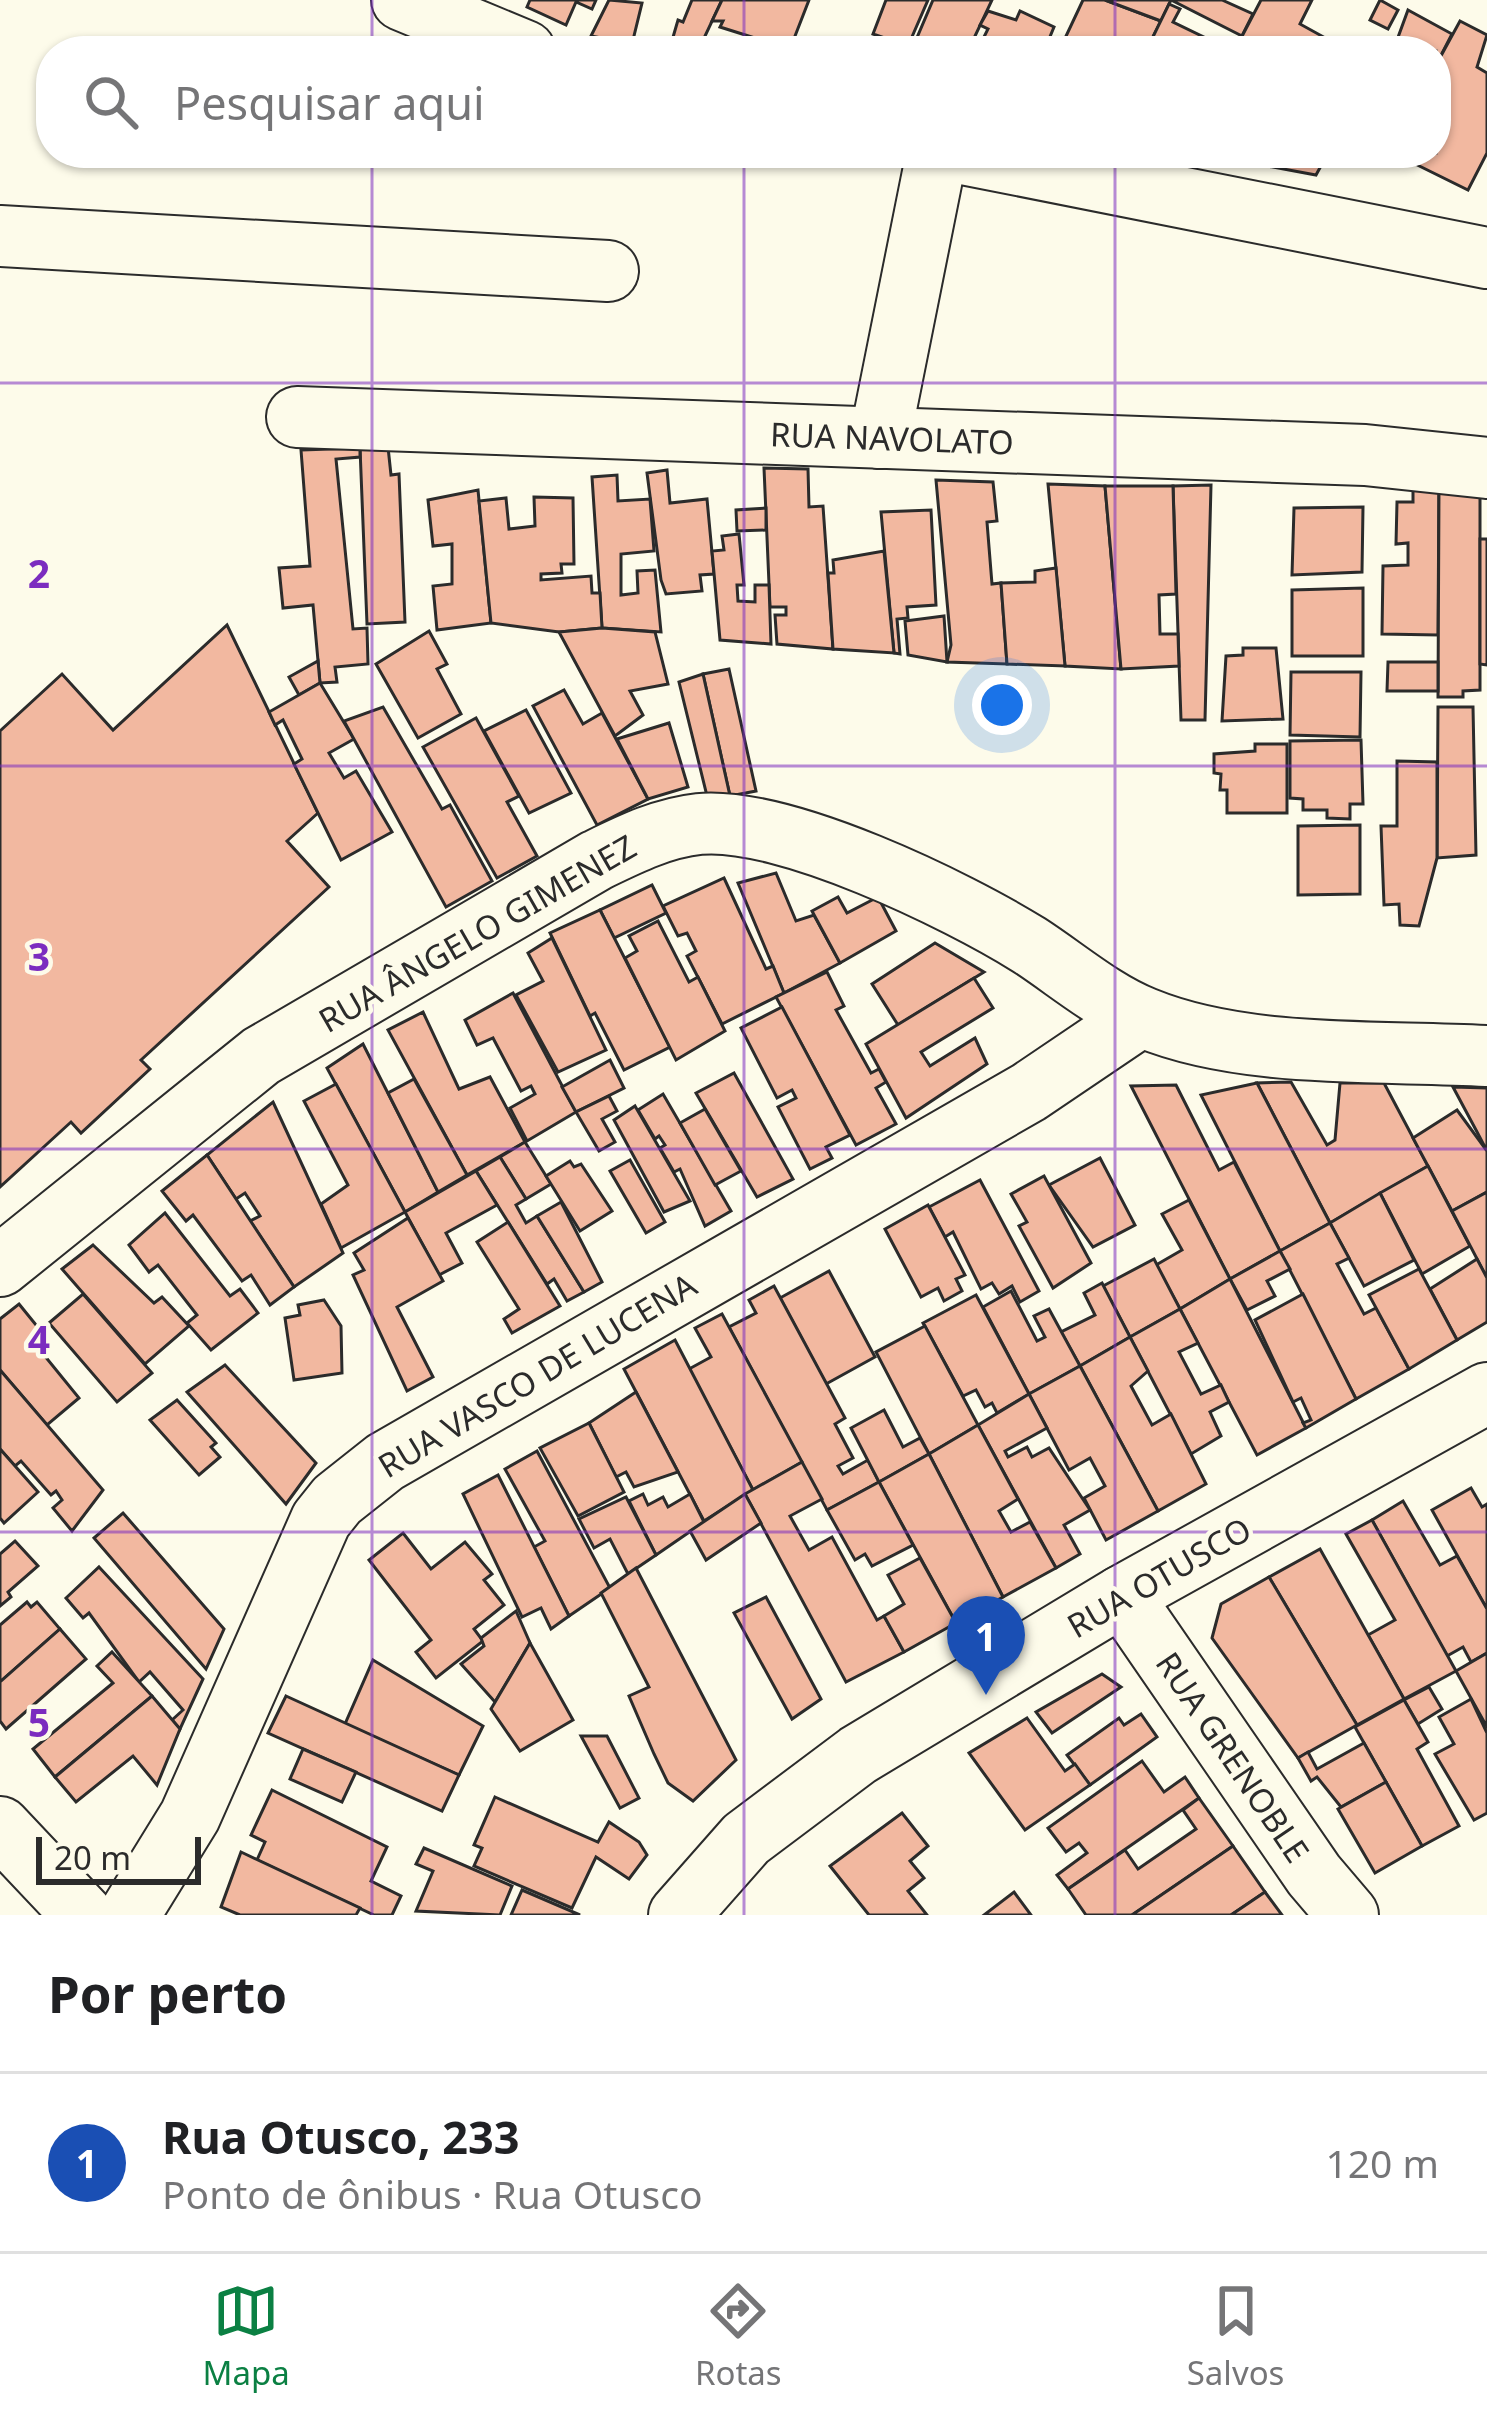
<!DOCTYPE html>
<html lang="pt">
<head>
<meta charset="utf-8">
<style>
  body { margin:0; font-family:"Noto Sans",sans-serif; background:#f6f6f6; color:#202124 }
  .scale { position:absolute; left:36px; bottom:30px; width:165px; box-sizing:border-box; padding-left:12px; border:6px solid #2b2b2b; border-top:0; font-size:33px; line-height:42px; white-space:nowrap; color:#2b2b2b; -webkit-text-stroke:9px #fdfbea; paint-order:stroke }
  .you { position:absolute; left:1002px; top:705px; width:42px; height:42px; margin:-30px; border:9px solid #fff; border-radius:50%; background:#1a73e8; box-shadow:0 0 0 18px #1a73e833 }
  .badge { display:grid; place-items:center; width:78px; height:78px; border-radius:50%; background:#0b8043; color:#fff; font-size:39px; font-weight:700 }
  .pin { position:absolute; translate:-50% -99px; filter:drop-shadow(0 3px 6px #0008) }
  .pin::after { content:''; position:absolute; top:63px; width:42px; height:36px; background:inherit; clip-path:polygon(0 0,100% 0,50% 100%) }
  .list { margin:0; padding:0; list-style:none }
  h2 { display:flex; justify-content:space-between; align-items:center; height:156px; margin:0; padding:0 48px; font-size:51px }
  h2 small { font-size:39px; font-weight:400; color:#757577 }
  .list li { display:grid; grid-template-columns:78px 1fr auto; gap:36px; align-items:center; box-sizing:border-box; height:180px; padding:0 48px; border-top:3px solid #e0e0e0 }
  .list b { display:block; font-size:45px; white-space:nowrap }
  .list p { margin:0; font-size:39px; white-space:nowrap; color:#757577 }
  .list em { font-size:39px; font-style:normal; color:#757577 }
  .icon { flex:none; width:66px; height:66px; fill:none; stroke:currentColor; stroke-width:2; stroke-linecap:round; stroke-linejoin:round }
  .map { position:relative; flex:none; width:1487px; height:1915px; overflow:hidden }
  .search { position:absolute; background:#fff; box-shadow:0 3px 9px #0004; left:36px; right:36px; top:36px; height:132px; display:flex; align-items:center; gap:30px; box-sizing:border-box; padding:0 42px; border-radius:48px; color:#757577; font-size:45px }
  .sheet { height:336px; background:#fff }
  nav { display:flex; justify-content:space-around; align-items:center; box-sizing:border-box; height:168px; border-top:3px solid #e0e0e0; background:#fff; font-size:33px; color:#757577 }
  nav a { display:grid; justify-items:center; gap:6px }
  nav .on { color:#0b8043 }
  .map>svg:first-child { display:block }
  .building { fill:#f2b8a0; stroke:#2b2b2b; stroke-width:3 }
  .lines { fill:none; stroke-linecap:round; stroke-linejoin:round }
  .minor-casing { stroke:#2b2b2b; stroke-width:64 }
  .minor { stroke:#fdfbea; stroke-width:60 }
  .grid { fill:none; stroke:#7b2cbf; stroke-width:3; stroke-opacity:0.55 }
  .labels { text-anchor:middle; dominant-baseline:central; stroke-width:9; stroke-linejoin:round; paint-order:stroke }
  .street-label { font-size:33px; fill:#2b2b2b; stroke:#fdfbea }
  .grid-label { font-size:39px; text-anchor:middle; font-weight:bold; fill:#7b2cbf; stroke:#fdfbea; stroke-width:9; stroke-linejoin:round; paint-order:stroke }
</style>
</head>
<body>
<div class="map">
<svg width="1487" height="1915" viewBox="0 0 1487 1915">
  <rect width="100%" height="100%" fill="#fdfbea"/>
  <g class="building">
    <path d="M530,0H596L592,9L576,2L566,25L527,7Z"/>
    <path d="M609,0L642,3L632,44L591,36Z"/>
    <path d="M692,0H722L698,51H669L678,20L683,22Z"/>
    <path d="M722,0H809L790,49L720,27L723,21H712Z"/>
    <path d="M886,0H928L908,46L873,34Z"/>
    <path d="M933,0H992L968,51H920L922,44L916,40Z"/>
    <path d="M1083,0H1105L1161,21L1146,51H1059Z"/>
    <path d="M1105,0H1171L1161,21Z"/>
    <path d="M1171,0H1222L1253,14L1242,36Z"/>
    <path d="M1261,0H1312L1300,24L1329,40L1323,51H1255L1239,42Z"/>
    <path d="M1380,0L1398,10L1388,29L1370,20Z"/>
    <path d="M1169,4L1180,9L1173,22L1214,42L1210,51H1146Z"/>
    <path d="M1408,10L1452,34L1436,65V51H1393Z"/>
    <path d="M988,11L1016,20L1020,11L1054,27L1044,51H977L988,29L980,25Z"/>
    <path d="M1460,21L1487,35L1477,67L1487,73V153L1468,190L1393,153H1436V65Z"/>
    <path d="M1268,153H1328L1316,175L1262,165Z"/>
    <path d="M388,447L391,475L399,474L405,622L367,624L360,448Z"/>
    <path d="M360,448V457L336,459L353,629L367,628L368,664L335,667L337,682L320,683L313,605L283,608L279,568L310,566L301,450Z"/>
    <path d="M764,468L808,469L809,507L823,506L833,649L777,644L775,615H786V607H770Z"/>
    <path d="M667,470L670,503L707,499L714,574L700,575L702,591L666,594L661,580L647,473Z"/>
    <path d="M617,475L618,501L650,499L654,551L621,554V595L638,593L637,571L655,570L661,632L602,628L592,477Z"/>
    <path d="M936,480L993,482L997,521L987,522L992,584L1001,583L1007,664L947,662L951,645Z"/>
    <path d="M1439,482L1438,635L1382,634L1383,566L1408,565V543L1396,544L1397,502H1413V483Z"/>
    <path d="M1048,484L1105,486L1121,669L1065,666Z"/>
    <path d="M1211,485L1205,720H1181L1173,486Z"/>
    <path d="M1105,486H1173L1176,594L1159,595L1160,634H1178L1179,666L1121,669Z"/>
    <path d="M1439,487L1480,491V690L1463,691V697H1438Z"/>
    <path d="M478,490L491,623L437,630L433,586L452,584V544L433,546L428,500Z"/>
    <path d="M534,497L573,498L574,564H561L562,573L541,574V580L591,576L592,593H600L602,628L559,632L491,623L479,501L506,498L509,529L535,526Z"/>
    <path d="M1363,507L1362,572L1292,575L1294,508Z"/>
    <path d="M766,508V530L737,531L736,510Z"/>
    <path d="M931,510L936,605L907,607L908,618L897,619L900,654L894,653L881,512Z"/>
    <path d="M739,534L744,585H737L738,601L755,602V585H769L771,644L720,640L712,551L724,550L722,536Z"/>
    <path d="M1480,539H1487V665L1480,664Z"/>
    <path d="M884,551L894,653L833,649L828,573H834L833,560Z"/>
    <path d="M1056,568L1065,666L1007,664L1001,583L1035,582V571Z"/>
    <path d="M1363,588V656H1292V590Z"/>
    <path d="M944,616L947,662L908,655L905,621Z"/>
    <path d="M227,625L318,813L287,841L329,887L141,1060L150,1069L81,1133L71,1122L0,1187V731L62,674L113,730Z"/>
    <path d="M602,628L655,632L668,684L630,691L643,715L615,736L559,632Z"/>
    <path d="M429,631L447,664L437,669L461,714L418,738L376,664Z"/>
    <path d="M1243,648H1276L1283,719L1222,721L1226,656L1243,655Z"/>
    <path d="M318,661L320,683L299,695L289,677Z"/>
    <path d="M1388,662H1438V691H1387Z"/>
    <path d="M729,669L756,791L730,796L703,674Z"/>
    <path d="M1291,672H1361L1360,737L1290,735Z"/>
    <path d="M703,674L730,796L708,800L679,682Z"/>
    <path d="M320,683L354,739L329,753L344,778L356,771L392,832L341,860L294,764L302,759L283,720L275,725L269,712Z"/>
    <path d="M564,690L583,724L602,713L648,799L597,825L533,706Z"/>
    <path d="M383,707L442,809L450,805L492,881L446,907L344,721Z"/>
    <path d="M1438,707H1473L1476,855L1437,858Z"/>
    <path d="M526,710L571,793L529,813L484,731Z"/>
    <path d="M476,718L519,796L507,802L537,856L497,878L423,747Z"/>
    <path d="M669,723L688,787L648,799L617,739Z"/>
    <path d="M1361,740L1363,804H1350V819L1327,818V810H1303V799L1290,798V741Z"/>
    <path d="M1255,744H1287V813H1227V790H1220L1221,774L1214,773V754L1255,751Z"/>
    <path d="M1397,761L1437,762V858L1419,926L1400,925L1399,904L1384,905L1381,826H1397Z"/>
    <path d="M1360,825V894L1298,895V826Z"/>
    <path d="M776,873L796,921L814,915L840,963L784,993L738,883Z"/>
    <path d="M724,878L766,969L773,966L784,993L722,1024L687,956L696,951L687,933L678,936L663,906Z"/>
    <path d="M652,885L666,913L614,938L600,910Z"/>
    <path d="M838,897L847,913L878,897L896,931L840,963L812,911Z"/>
    <path d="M600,910L670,1047L624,1070L595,1013L590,1016L550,933Z"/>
    <path d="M658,921L689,982L698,977L725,1031L676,1060L625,958L637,951L629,936Z"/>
    <path d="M552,938L606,1050L558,1072L516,995L543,981L528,953Z"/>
    <path d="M935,943L984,972L898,1025L872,984Z"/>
    <path d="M827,972L844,1006L836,1010L871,1073L879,1069L886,1082L876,1088L896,1124L856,1145L776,997Z"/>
    <path d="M974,978L993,1008L921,1052L930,1066L975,1038L987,1064L906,1118L866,1044Z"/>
    <path d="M513,993L576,1112L527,1141L510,1108L535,1094L531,1086L521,1091L493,1038L477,1045L465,1020Z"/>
    <path d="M782,1007L850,1135L826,1147L832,1158L810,1169L778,1107L796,1098L792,1090L777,1098L741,1028Z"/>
    <path d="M423,1012L459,1089L490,1077L525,1142L467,1175L388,1030Z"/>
    <path d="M363,1044L438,1192L405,1212L327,1068Z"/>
    <path d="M610,1060L624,1088L576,1112L562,1087Z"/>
    <path d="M734,1073L793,1179L757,1197L696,1093Z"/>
    <path d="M414,1079L467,1175L438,1192L388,1093Z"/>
    <path d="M1291,1082L1327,1145L1335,1140L1340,1083H1384L1428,1166L1330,1223L1257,1083Z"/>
    <path d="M1257,1083L1330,1223L1280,1251L1201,1095Z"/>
    <path d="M336,1084L405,1212L341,1248L321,1204L348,1185L304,1101Z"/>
    <path d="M1176,1085L1219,1170L1234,1162L1280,1251L1230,1279L1131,1086Z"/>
    <path d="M1453,1087L1487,1088V1151L1476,1130Z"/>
    <path d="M663,1094L731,1211L705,1226L680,1169L674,1172L660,1148L665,1145L659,1136L655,1139L638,1110Z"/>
    <path d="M609,1096L617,1111L602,1119L615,1142L599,1151L576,1112Z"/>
    <path d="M273,1102L343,1253L294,1287L250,1221L260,1216L245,1193L236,1199L207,1155Z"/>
    <path d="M635,1106L690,1201L664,1212L614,1120Z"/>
    <path d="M705,1109L741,1171L715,1185L680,1123Z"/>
    <path d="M1457,1110L1487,1151V1192L1452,1211L1413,1138Z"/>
    <path d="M525,1142L551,1184L526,1199L500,1157Z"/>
    <path d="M207,1155L294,1287L270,1305L251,1275L242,1281L193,1215L186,1221L162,1191Z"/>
    <path d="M500,1157L526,1199L516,1205L526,1223L537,1216L584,1292L567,1301L554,1279L547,1284L476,1171Z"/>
    <path d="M1100,1158L1135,1225L1093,1247L1049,1185Z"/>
    <path d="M630,1160L665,1222L646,1233L610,1171Z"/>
    <path d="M570,1161L574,1167L581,1164L612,1211L580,1231L546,1176Z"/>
    <path d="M1428,1166L1470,1246L1422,1274L1380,1193Z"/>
    <path d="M476,1171L497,1205L446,1233L462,1263L439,1275L405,1212Z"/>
    <path d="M1044,1176L1091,1263L1053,1288L1019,1226L1027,1222L1011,1194Z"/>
    <path d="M980,1180L1039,1291L1020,1302L1012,1286L999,1294L992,1283L981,1289L953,1232L945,1237L929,1207Z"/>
    <path d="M1487,1192V1278L1452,1211Z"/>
    <path d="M1380,1193L1414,1260L1364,1286L1330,1223Z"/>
    <path d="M1189,1200L1230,1279L1180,1309L1156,1265L1182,1250L1162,1214Z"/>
    <path d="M561,1202L602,1282L584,1292L537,1216Z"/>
    <path d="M928,1205L965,1275L956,1279L962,1291L944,1301L938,1288L921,1297L885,1229Z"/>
    <path d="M165,1213L230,1296L240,1289L258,1313L211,1350L187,1323L197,1315L158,1265L149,1272L129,1245Z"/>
    <path d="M408,1218L443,1281L397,1307L433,1377L407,1391L353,1275L364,1270L354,1253Z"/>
    <path d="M508,1222L560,1306L512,1333L504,1319L519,1309L477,1242Z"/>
    <path d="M1330,1223L1349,1258L1337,1264L1364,1314L1376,1308L1409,1369L1356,1399L1280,1251Z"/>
    <path d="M93,1245L154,1303L162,1297L189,1326L145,1364L62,1269Z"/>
    <path d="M1280,1251L1290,1269L1267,1281L1275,1296L1247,1310L1230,1279Z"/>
    <path d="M1154,1259L1180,1309L1130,1337L1103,1286Z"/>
    <path d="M1477,1259L1487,1278V1322L1457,1340L1430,1289Z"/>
    <path d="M1419,1269L1457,1340L1409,1369L1369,1295Z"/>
    <path d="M829,1271L875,1357L826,1384L780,1298Z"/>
    <path d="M1230,1279L1306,1428L1257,1455L1180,1309Z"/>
    <path d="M1102,1283L1130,1337L1080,1366L1061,1332L1095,1315L1084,1293Z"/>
    <path d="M774,1286L845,1418L835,1424L853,1458L838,1466L843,1474L868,1460L879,1482L827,1510L729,1327L756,1313L749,1300Z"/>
    <path d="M1011,1291L1037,1341L1045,1337L1034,1316L1049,1309L1080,1366L1029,1394L983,1307Z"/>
    <path d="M83,1294L152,1373L117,1402L49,1323Z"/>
    <path d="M1303,1294L1356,1399L1306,1428L1303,1423L1311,1420L1301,1398L1293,1402L1255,1320Z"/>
    <path d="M976,1295L1029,1394L997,1413L992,1403L985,1407L976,1390L963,1396L923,1323Z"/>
    <path d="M324,1300L341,1326L342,1373L294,1380L285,1318L300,1315L298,1305Z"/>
    <path d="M19,1304L45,1336L35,1344L79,1398L47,1425L0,1370V1319Z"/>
    <path d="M1180,1309L1198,1343L1179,1352L1201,1394L1221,1385L1229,1402L1210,1412L1221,1436L1191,1454L1130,1337Z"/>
    <path d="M722,1314L802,1462L753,1490L689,1369L711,1357L695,1328Z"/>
    <path d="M925,1326L978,1425L929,1454L876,1352Z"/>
    <path d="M1130,1337L1148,1371L1131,1386L1152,1425L1171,1414L1206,1484L1158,1511L1080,1366Z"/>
    <path d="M675,1340L753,1490L704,1521L624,1369Z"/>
    <path d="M225,1365L316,1463L286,1504L187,1392Z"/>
    <path d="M1080,1366L1158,1511L1106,1540L1084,1498L1105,1486L1090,1458L1069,1470L1029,1394Z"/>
    <path d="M0,1370L103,1490L72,1531L53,1508L62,1500L56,1491L51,1495L21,1461L15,1466L0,1449Z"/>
    <path d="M636,1392L678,1472L634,1487L626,1472L616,1477L589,1423Z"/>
    <path d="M1029,1394L1047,1428L1005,1451L1008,1457L1027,1447L1032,1457L1049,1448L1090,1510L1064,1525L1080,1554L1056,1568L978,1425Z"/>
    <path d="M177,1400L216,1443L211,1447L220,1457L199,1475L150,1420Z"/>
    <path d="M884,1410L903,1447L920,1438L929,1454L879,1482L851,1428Z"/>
    <path d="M589,1423L624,1492L578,1516L540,1448Z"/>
    <path d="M978,1425L1018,1499L999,1511L1011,1532L1030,1522L1056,1568L1003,1597L929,1454Z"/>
    <path d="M0,1449L38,1492L4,1523L0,1518Z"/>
    <path d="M537,1451L610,1588L569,1616L534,1547L545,1541L505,1469Z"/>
    <path d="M929,1454L1003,1597L956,1623L879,1482Z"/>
    <path d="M802,1462L822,1499L790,1516L809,1550L832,1537L877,1620L884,1616L904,1652L846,1682L745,1494Z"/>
    <path d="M498,1475L569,1616L551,1629L541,1608L522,1617L463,1494Z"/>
    <path d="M879,1482L913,1545L872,1566L865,1554L855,1560L827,1510Z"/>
    <path d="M1471,1488L1482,1507L1487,1504V1609L1432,1510Z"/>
    <path d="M643,1494L648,1505L663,1497L668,1507L690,1494L704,1522L656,1555L629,1501Z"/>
    <path d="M745,1494L761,1523L706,1560L690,1531Z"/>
    <path d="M626,1497L656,1555L628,1574L610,1539L594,1548L579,1519Z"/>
    <path d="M1403,1501L1440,1565L1457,1556L1487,1609V1653L1471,1662L1463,1647L1447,1656L1372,1520Z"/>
    <path d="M123,1513L224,1629L206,1669L94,1538Z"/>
    <path d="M1372,1520L1456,1671L1404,1699L1368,1635L1395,1620L1346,1534Z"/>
    <path d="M403,1533L431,1569L465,1542L492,1574L484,1580L504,1605L474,1629L483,1641L436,1678L416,1652L431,1640L369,1560Z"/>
    <path d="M15,1541L38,1566L8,1592L11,1597L0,1606V1554Z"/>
    <path d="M1320,1549L1404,1699L1357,1725L1269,1577Z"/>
    <path d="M920,1558L956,1623L904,1652L884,1616L904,1604L888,1575Z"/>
    <path d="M99,1567L203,1679L180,1729L172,1720L183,1710L150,1672L139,1682L89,1613L83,1618L66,1598Z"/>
    <path d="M636,1568L736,1760L693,1801L668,1783L654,1754L629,1696L649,1687L601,1593Z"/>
    <path d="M1269,1577L1357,1725L1298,1758L1212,1638L1221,1604Z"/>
    <path d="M766,1597L821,1699L792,1719L734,1613Z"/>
    <path d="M27,1602L31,1607L37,1602L60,1629L0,1682V1625Z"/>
    <path d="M516,1611L530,1643L495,1702L461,1664L484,1646L481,1638Z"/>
    <path d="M60,1629L86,1659L6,1729L0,1721V1682Z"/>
    <path d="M530,1643L573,1720L520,1751L491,1709Z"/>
    <path d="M112,1652L152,1696L55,1777L33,1749L113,1683L97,1666Z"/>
    <path d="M1487,1653V1727L1456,1671Z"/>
    <path d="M373,1660L483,1726L459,1775L345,1724Z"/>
    <path d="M1102,1674L1121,1687L1052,1733L1036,1712Z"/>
    <path d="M1429,1687L1442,1709L1418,1724L1404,1700Z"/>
    <path d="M152,1696L180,1729L157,1785L133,1756L76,1802L55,1777Z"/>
    <path d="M286,1696L459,1775L442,1811L268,1733Z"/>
    <path d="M1471,1699L1487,1733V1813L1474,1820L1435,1754L1454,1744L1439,1717Z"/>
    <path d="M1404,1700L1428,1742L1417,1749L1459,1826L1422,1846L1355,1727Z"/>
    <path d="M1141,1714L1157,1737L1090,1785L1067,1755L1119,1718L1124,1725Z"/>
    <path d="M1027,1718L1065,1771L1075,1764L1090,1785L1025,1830L969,1753Z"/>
    <path d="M581,1736H607L639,1798L620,1808Z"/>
    <path d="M1364,1743L1386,1782L1341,1807L1317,1777L1311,1781L1298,1758L1308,1752L1317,1769Z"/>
    <path d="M303,1749L356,1772L342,1802L290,1779Z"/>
    <path d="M1142,1761L1164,1792L1185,1777L1199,1798L1068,1889L1057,1875L1087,1853L1079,1843L1066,1852L1048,1828Z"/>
    <path d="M1386,1782L1422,1846L1375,1873L1338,1809Z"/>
    <path d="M272,1790L387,1847L371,1881L401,1896L392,1915H374L257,1860L265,1842L251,1835Z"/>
    <path d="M495,1797L598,1842L609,1822L639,1842L647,1855L629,1879L596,1857L572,1908L474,1866L482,1848L474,1845Z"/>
    <path d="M1199,1798L1233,1846L1132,1915H1086L1068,1889L1125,1850L1138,1869L1196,1829L1183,1810Z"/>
    <path d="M902,1813L928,1846L910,1861L924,1878L908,1891L927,1915H869L830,1866Z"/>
    <path d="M1233,1846L1265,1892L1231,1915H1132Z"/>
    <path d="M424,1848L512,1886L500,1915L416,1911L433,1871L416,1864Z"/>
    <path d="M241,1852L360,1908L356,1915H240L221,1907Z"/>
    <path d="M522,1890L580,1915H511Z"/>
    <path d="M1014,1892L1031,1915H984Z"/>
    <path d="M1265,1892L1282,1915H1231Z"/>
  </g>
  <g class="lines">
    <defs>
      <g id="minor">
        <path d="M402,0L525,51"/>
        <path d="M958,153L1487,258"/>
        <path d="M0,236L608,271"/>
        <path d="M297,417L1365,455L1487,468"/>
        <path d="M880,438L937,153"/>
        <path d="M0,1266L261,1056L597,860C630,844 662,828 699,824C784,816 957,900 1029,945C1066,969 1104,1002 1145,1018C1245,1059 1379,1050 1487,1056"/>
        <path d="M1122,1596L1314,1875L1348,1915"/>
        <path d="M0,1827L83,1915"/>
        <path d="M129,1915L190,1816L321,1520L337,1500L385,1462L1029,1092L1140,1017"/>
        <path d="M679,1915L746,1839L858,1755L1122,1596L1487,1393"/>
      </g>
    </defs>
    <use href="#minor" class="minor-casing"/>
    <use href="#minor" class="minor"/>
  </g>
  <path class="grid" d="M372,0V51M744,0V51M1115,0V51M372,153V1915M744,153V1915M1115,153V1915M0,383H1487M0,766H1487M0,1149H1487M0,1532H1487"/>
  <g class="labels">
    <g class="street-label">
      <text transform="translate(892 438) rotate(2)">RUA NAVOLATO</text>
      <text transform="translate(477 933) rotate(-30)">RUA ÂNGELO GIMENEZ</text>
      <text transform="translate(537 1375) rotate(-31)">RUA VASCO DE LUCENA</text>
      <text transform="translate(1159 1577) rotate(-30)">RUA OTUSCO</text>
      <text transform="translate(1233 1757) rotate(56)">RUA GRENOBLE</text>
    </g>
  </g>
  <g class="grid-label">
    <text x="39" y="588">2</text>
    <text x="39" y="971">3</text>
    <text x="39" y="1354">4</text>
    <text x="39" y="1737">5</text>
  </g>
</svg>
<div class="scale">20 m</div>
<div class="you"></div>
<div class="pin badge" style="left:986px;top:1695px;background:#1a4fb4">1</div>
<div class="search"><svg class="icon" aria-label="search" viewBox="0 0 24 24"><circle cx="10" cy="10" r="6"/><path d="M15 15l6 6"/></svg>Pesquisar aqui</div>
</div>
<section class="sheet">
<h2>Por perto<small></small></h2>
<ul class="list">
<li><span class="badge" style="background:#1a4fb4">1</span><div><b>Rua Otusco, 233</b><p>Ponto de ônibus · Rua Otusco</p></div><em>120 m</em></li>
</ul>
</section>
<nav>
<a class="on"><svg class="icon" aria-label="map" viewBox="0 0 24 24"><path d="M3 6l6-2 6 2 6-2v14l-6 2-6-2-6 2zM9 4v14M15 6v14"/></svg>Mapa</a>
<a><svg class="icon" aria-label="directions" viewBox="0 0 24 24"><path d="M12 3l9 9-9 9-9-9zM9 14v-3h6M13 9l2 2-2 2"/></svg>Rotas</a>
<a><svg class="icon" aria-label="saved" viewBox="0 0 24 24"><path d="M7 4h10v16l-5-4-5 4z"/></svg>Salvos</a>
</nav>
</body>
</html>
